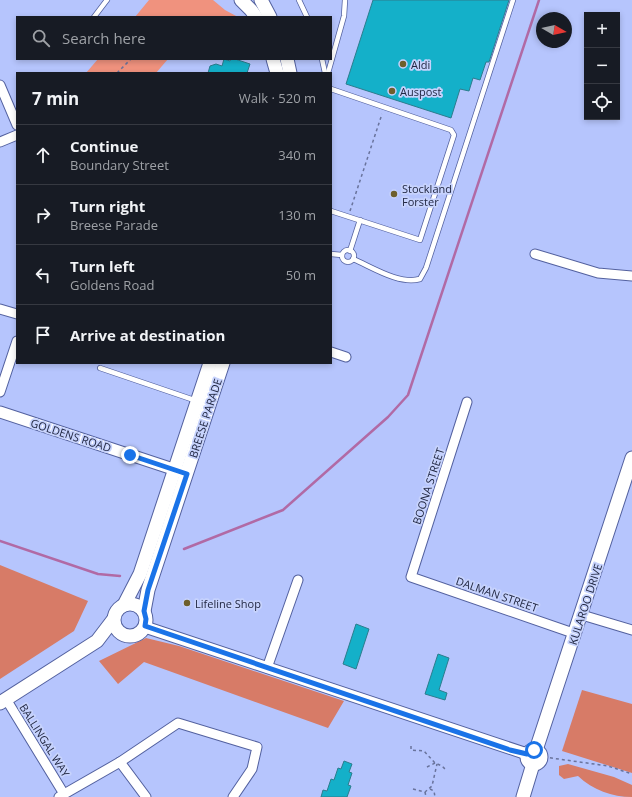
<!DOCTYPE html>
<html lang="en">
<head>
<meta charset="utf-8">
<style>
  body { margin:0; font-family:"Open Sans",sans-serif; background:#20242c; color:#f1f3f6 }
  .controls { position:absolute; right:12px; top:12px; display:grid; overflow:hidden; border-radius:0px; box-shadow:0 2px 6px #0003 }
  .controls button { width:36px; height:36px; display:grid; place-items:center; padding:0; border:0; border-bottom:1px solid #363941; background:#171b24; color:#f1f3f6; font:20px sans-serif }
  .compass { position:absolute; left:536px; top:12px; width:36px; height:36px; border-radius:50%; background:#171b24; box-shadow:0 2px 6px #0003; rotate:99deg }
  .stop { position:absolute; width:12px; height:12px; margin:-9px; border:3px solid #1a73e8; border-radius:50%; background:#fff }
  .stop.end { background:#1a73e8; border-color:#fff; box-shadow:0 1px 4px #0008 }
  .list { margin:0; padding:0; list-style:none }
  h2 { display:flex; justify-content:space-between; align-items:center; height:52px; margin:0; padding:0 16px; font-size:17px }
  h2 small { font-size:13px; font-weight:400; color:#9ea1a6 }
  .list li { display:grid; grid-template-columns:26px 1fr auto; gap:12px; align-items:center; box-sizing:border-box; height:60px; padding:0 16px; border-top:1px solid #363941 }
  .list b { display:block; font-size:15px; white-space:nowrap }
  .list p { margin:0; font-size:13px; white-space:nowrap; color:#9ea1a6 }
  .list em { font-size:13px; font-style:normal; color:#9ea1a6 }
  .icon { flex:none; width:22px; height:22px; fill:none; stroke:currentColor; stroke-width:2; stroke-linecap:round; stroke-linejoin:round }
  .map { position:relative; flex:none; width:632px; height:797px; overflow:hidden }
  .search { position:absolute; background:#171b24; box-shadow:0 2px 6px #0003; left:16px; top:16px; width:316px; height:44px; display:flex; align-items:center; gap:10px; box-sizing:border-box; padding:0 14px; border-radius:0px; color:#9ea1a6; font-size:15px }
  .panel { position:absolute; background:#171b24; box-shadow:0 2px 6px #0003; left:16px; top:72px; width:316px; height:292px; border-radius:0px }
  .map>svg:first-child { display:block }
  .green { fill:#f0927e }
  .forest { fill:#d77b67 }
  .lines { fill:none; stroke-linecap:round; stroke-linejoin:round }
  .stream { stroke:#b16aa5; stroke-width:2.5 }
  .building { fill:#14b0c9; stroke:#2c7d8d }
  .service-casing { stroke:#53619f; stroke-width:6 }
  .minor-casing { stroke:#53619f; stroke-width:11 }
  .tertiary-casing { stroke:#53619f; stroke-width:13 }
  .secondary-casing { stroke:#53619f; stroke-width:15 }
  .path { stroke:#69739c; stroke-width:1.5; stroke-dasharray:3 3; stroke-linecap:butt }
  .service { stroke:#fff; stroke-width:4.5 }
  .minor { stroke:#fff; stroke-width:9 }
  .tertiary { stroke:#fff; stroke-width:11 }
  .secondary { stroke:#fff; stroke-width:13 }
  .route { stroke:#1a73e8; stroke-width:5 }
  .poi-dot { fill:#6e5f2c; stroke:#c7d3fd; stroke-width:1.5 }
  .labels { text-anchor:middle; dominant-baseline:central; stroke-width:3.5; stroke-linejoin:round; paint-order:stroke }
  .poi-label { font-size:11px; fill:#222843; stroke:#c7d3fd; text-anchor:start }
  .street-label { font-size:11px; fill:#222843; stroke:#c7d3fd }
</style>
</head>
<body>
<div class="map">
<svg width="632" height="797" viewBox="0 0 632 797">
  <rect width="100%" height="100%" fill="#b6c5fd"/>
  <g class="green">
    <path d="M149,0H213L225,10L238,17H135Z"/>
    <path d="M98,59H168L156,73H86Z"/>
  </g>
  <g class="forest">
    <path d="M0,565L88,601L74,631L0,679Z"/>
    <path d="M146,638L179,646L344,701L328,728L144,662L118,684L99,661Z"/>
    <path d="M582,690L632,704V773L562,751Z"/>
    <path d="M568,764L614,777L632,785V797C612,797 593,790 578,776L564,779L559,775V766Z"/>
  </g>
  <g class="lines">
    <g class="stream">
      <path d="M0,541L98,574L120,576"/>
      <path d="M184,549L283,510L388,417L408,395L539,0"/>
    </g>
  </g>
  <g class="building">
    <path d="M373,0H509L489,62H486L480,80L473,78L469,91L460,89L451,118L346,84Z"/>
    <path d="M224,59L230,61L231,59H235L250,64L247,73H208L210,66L216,64L222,66Z"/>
    <path d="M356,624L369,629L356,669L343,664Z"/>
    <path d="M438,654L449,658L439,690L447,693L445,700L425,694Z"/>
    <path d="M344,761L352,764L349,772L352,773L348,785L351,786L347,797H321L323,790L327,791L331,779L334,780L338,768L341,769Z"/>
  </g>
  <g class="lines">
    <defs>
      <g id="service">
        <path d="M299,0L307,17"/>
        <path d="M94,17L107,0"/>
        <path d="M322,59L325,73"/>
        <path d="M328,73L344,16L345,0"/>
        <path d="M331,89L451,130L454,135L420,240L331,211"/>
        <circle cx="348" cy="256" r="6"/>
        <path d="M350,251L360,220"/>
        <path d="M331,254L342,255"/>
        <path d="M353,259C372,267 399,285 420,279L426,268L513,0"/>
        <path d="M100,368L197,401"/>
      </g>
      <g id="minor">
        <path d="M0,85L17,125"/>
        <path d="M0,142L17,135"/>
        <path d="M535,254L598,273L632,276"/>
        <path d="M0,309L17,314"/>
        <path d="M331,352L346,357"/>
        <path d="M0,392L17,341"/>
        <path d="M467,402L411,577L576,634"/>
        <path d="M582,615L632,630"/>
        <path d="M267,668L298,580"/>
        <path d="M6,699L64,794"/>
        <path d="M120,762L146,797"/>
        <path d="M59,797L120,762L178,723L257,747L252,769L233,797"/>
      </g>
      <g id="tertiary">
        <path d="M0,412L182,472"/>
        <path d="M145,627L527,754"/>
      </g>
      <g id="secondary">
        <path d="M241,0L251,10L256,17"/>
        <path d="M261,0L270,17"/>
        <path d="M273,59L277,73"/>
        <path d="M287,59L290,73"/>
        <circle cx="130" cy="620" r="16"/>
        <path d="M124,605L140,574L210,363"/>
        <path d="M144,611L148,590L223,363"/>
        <path d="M0,703L97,641L113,620"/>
        <circle cx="534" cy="757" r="7"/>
        <path d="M536,750L632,458"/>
        <path d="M523,797L533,764"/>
      </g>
    </defs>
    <use href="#service" class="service-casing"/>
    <use href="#minor" class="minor-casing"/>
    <use href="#tertiary" class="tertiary-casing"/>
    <use href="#secondary" class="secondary-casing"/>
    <g class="path">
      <path d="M117,73L131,59"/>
      <path d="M350,211L382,114"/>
      <path d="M411,746V750L424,751L435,763L442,766L447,771"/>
      <path d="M544,757L608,766L632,774"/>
      <path d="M427,767L435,763"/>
      <path d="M413,789L425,792L432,786L437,764"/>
      <path d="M430,789L434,791L435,797"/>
      <path d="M425,792L426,797"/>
    </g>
    <use href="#service" class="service"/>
    <use href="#minor" class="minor"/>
    <use href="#tertiary" class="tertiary"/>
    <use href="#secondary" class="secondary"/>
  </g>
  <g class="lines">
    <path class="route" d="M130,455L187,474L148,590L144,611L146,619L145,626L510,750L527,754L530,751L534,750"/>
  </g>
  <g class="poi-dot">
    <circle cx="403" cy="64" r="4"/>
    <circle cx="392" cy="91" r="4"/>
    <circle cx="394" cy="194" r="4"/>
    <circle cx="187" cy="603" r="4"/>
  </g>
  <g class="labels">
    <g class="poi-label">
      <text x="411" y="64">Aldi</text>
      <text x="400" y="91">Auspost</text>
      <text x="402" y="188">Stockland<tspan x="402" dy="13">Forster</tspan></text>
      <text x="195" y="603">Lifeline Shop</text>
    </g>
    <g class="street-label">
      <text transform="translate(205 418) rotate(-72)">BREESE PARADE</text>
      <text transform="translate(71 435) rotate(18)">GOLDENS ROAD</text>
      <text transform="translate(428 486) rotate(-72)">BOONA STREET</text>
      <text transform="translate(497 594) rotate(19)">DALMAN STREET</text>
      <text transform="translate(585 604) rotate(-72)">KULAROO DRIVE</text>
      <text transform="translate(45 740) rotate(58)">BALLINGAL WAY</text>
    </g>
  </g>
</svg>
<div class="controls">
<button>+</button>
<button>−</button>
<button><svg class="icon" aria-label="locate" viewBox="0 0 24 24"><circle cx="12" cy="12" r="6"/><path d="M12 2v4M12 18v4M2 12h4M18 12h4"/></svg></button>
</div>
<svg class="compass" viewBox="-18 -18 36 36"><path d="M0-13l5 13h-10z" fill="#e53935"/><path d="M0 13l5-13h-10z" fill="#9ea1a6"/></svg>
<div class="stop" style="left:534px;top:750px"></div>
<div class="stop end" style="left:130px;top:455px"></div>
<div class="search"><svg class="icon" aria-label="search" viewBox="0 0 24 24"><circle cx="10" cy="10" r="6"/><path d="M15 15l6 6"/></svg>Search here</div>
<section class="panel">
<h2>7 min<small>Walk · 520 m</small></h2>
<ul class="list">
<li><svg class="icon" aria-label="ahead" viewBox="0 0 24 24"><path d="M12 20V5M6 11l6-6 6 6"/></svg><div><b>Continue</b><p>Boundary Street</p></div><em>340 m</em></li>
<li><svg class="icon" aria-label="right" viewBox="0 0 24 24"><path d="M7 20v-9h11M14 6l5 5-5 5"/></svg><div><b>Turn right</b><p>Breese Parade</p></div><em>130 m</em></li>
<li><svg class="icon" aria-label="left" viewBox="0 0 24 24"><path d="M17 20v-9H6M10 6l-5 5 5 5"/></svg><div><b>Turn left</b><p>Goldens Road</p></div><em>50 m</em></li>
<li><svg class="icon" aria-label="arrive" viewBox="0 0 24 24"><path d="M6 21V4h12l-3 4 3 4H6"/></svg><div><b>Arrive at destination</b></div></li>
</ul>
</section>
</div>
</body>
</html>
